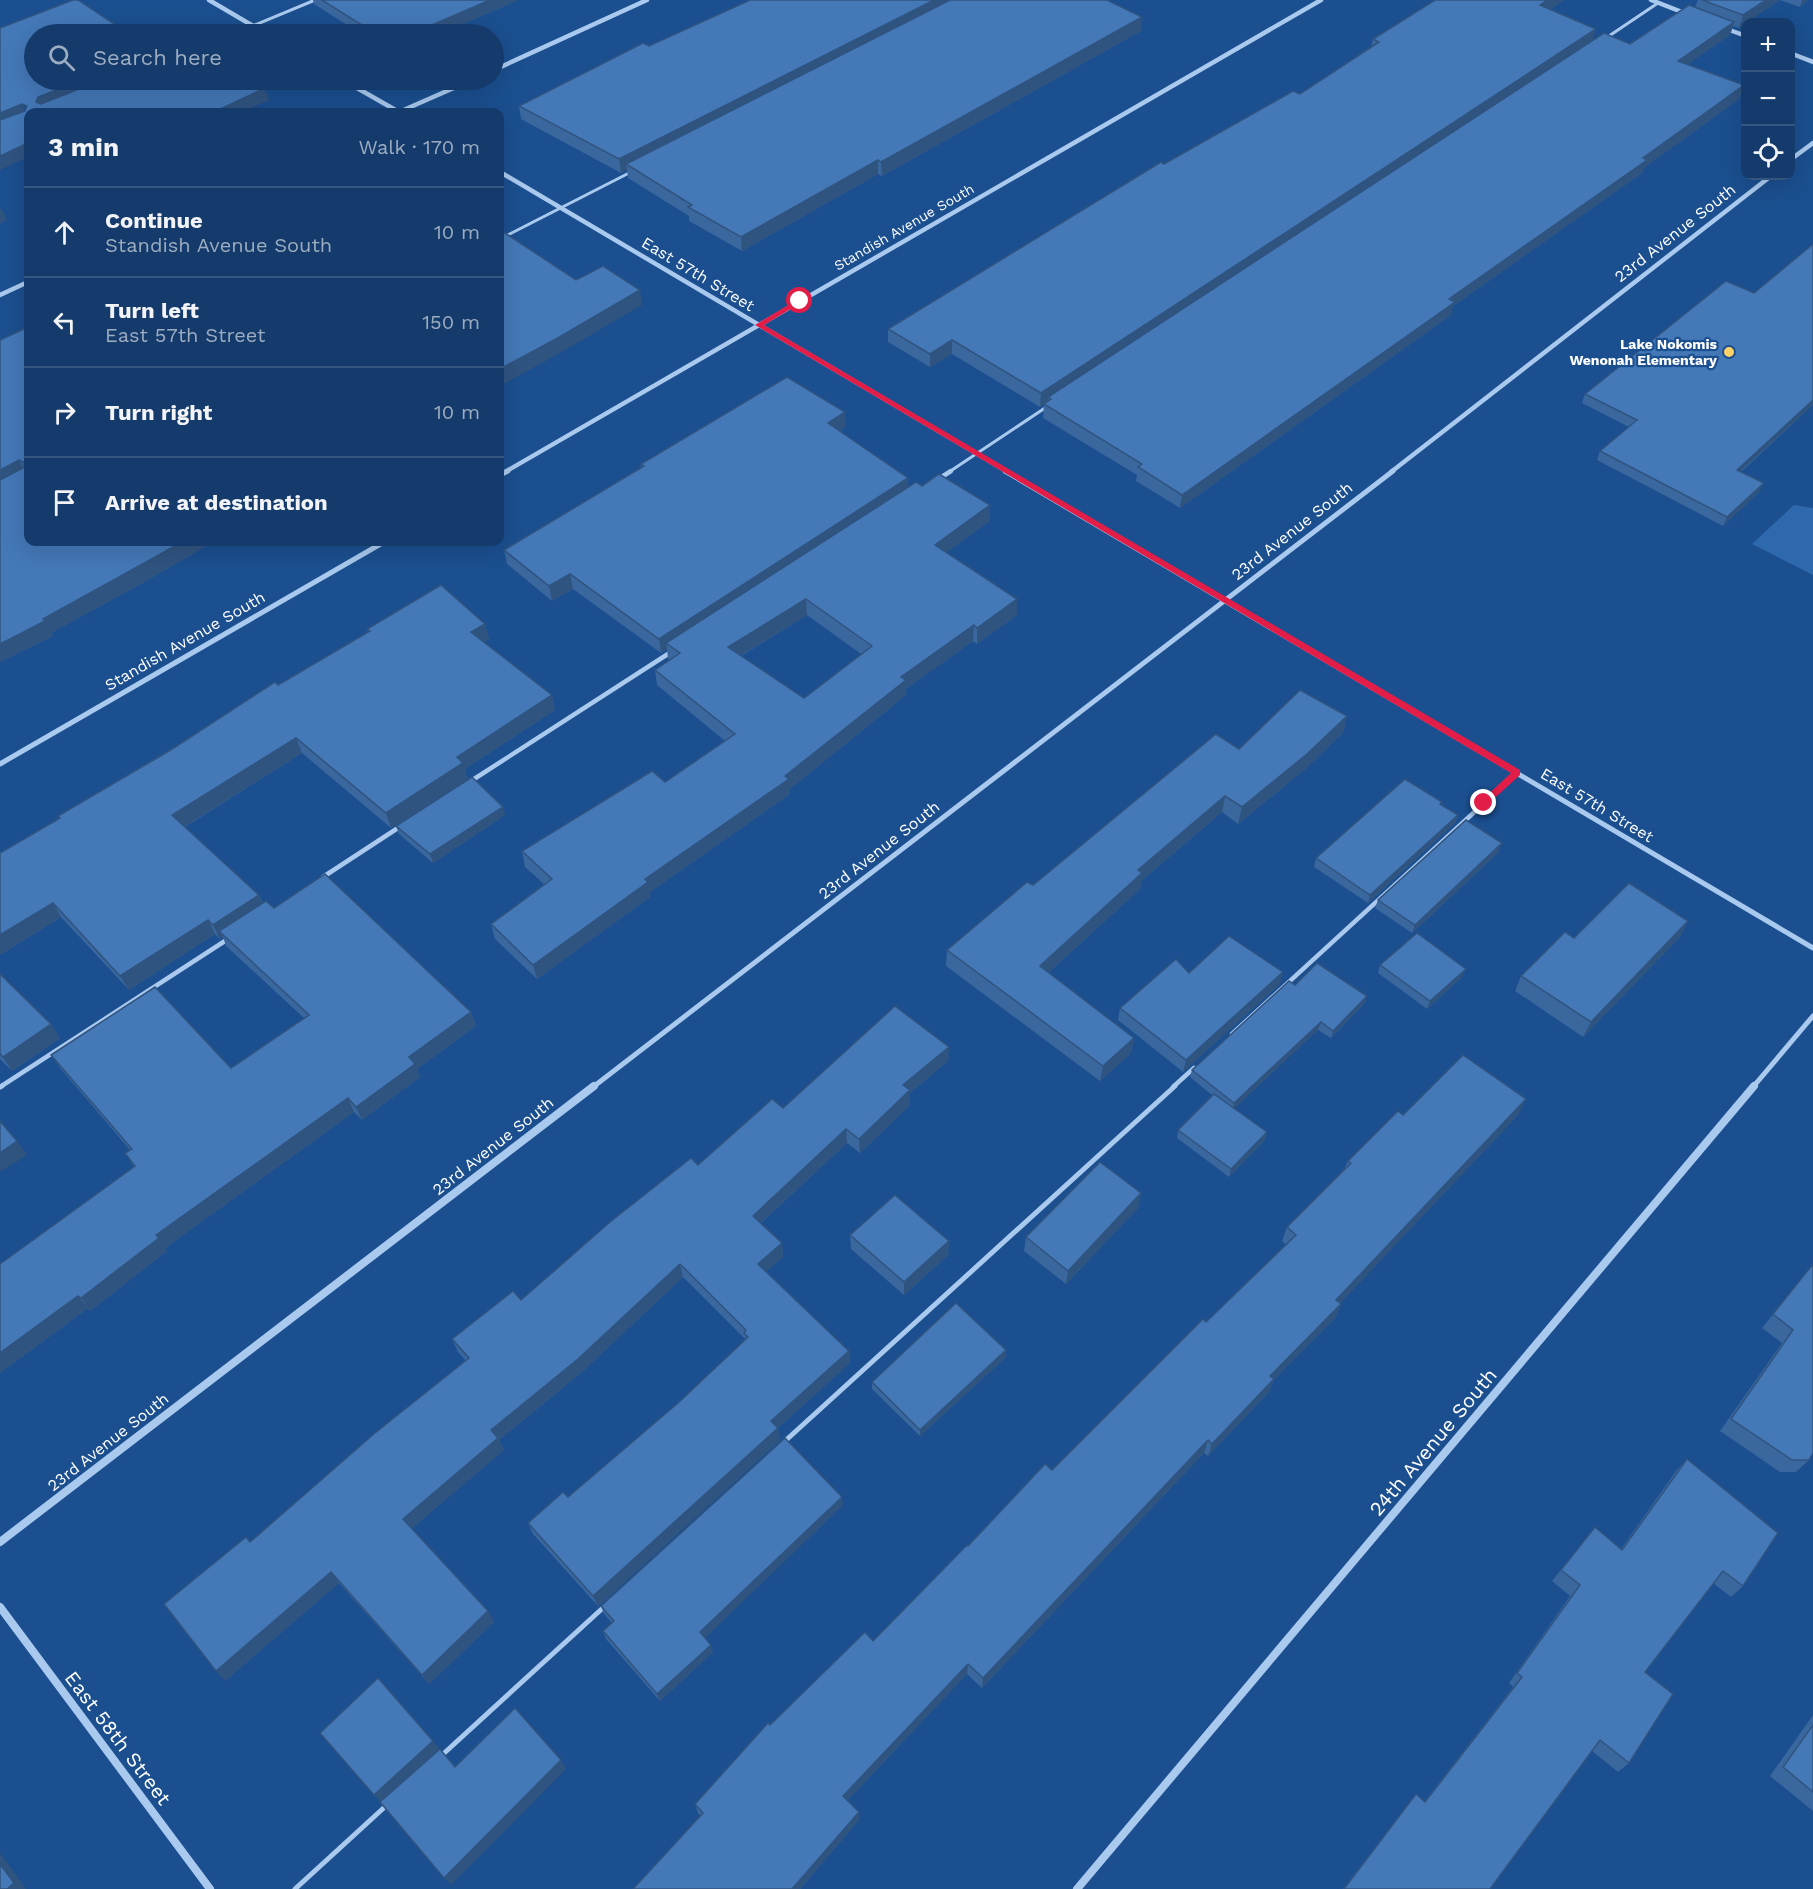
<!DOCTYPE html>
<html lang="en">
<head>
<meta charset="utf-8">
<style>
  body { margin:0; font-family:"Work Sans",sans-serif; background:#1d4271; color:#f1f3f6 }
  .controls { position:absolute; right:18px; top:18px; display:grid; overflow:hidden; border-radius:12px; box-shadow:0 6px 24px #0002 }
  .controls button { width:54px; height:54px; display:grid; place-items:center; padding:0; border:0; border-bottom:2px solid #33557e; background:#143b6b; color:#f1f3f6; font:30px sans-serif }
  .stop { position:absolute; width:18px; height:18px; margin:-14px; border:4px solid #e11d48; border-radius:50%; background:#fff }
  .stop.end { background:#e11d48; border-color:#fff; box-shadow:0 2px 6px #0008 }
  .list { margin:0; padding:0; list-style:none }
  h2 { display:flex; justify-content:space-between; align-items:center; height:78px; margin:0; padding:0 24px; font-size:26px }
  h2 small { font-size:20px; font-weight:400; color:#9dadc1 }
  .list li { display:grid; grid-template-columns:39px 1fr auto; gap:18px; align-items:center; box-sizing:border-box; height:90px; padding:0 24px; border-top:2px solid #33557e }
  .list b { display:block; font-size:22px; white-space:nowrap }
  .list p { margin:0; font-size:20px; white-space:nowrap; color:#9dadc1 }
  .list em { font-size:20px; font-style:normal; color:#9dadc1 }
  .icon { flex:none; width:33px; height:33px; fill:none; stroke:currentColor; stroke-width:2; stroke-linecap:round; stroke-linejoin:round }
  .map { position:relative; flex:none; width:1813px; height:1889px; overflow:hidden }
  .search { position:absolute; background:#143b6b; box-shadow:0 6px 24px #0002; left:24px; top:24px; width:480px; height:66px; display:flex; align-items:center; gap:15px; box-sizing:border-box; padding:0 21px; border-radius:33px; color:#9dadc1; font-size:22px }
  .panel { position:absolute; background:#143b6b; box-shadow:0 6px 24px #0002; left:24px; top:108px; width:480px; height:438px; border-radius:12px }
  .map>svg:first-child { display:block }
  .green { fill:#2e69ad }
  .lines { fill:none; stroke-linecap:round; stroke-linejoin:round }
  .lane-far2 { stroke:#a9c9ee; stroke-width:3 }
  .lane-far1 { stroke:#a9c9ee; stroke-width:4.5 }
  .lane { stroke:#a9c9ee; stroke-width:5 }
  .street-far2 { stroke:#a9c9ee; stroke-width:4.5 }
  .street-far1 { stroke:#a9c9ee; stroke-width:5 }
  .street { stroke:#a9c9ee; stroke-width:8 }
  .wall { fill:#3a679d; fill-rule:evenodd }
  .shaded-wall { fill:#305480 }
  .building { fill:#4478b7; stroke:#305480; stroke-width:1.5; fill-rule:evenodd }
  .route { fill:#e11d48 }
  .poi-dot { fill:#ffd166; stroke:#1b4f8f; stroke-width:2 }
  .labels { text-anchor:middle; dominant-baseline:central; stroke-width:4.5; stroke-linejoin:round; paint-order:stroke }
  .far-street-label { font-size:14px; fill:#fff; stroke:#1b4f8f }
  .far-poi-label { font-size:14px; font-weight:bold; fill:#fff; stroke:#1b4f8f; text-anchor:end }
  .street-label { font-size:16px; fill:#fff; stroke:#1b4f8f }
  .near-street-label { font-size:20px; fill:#fff; stroke:#1b4f8f }
</style>
</head>
<body>
<div class="map">
<svg width="1813" height="1889" viewBox="0 0 1813 1889">
  <rect width="100%" height="100%" fill="#1b4f8f"/>
  <path class="green" d="M1794,505L1813,508V575L1752,544Z"/>
  <g class="lines">
    <g class="lane-far2">
      <path d="M233,34L315,0"/>
      <path d="M1606,38L1658,3"/>
      <path d="M500,239L631,172"/>
      <path d="M949,472L1048,406"/>
    </g>
    <g class="lane-far1">
      <path d="M940,478L951,471"/>
      <path d="M471,781L671,652"/>
      <path d="M323,877L401,826"/>
      <path d="M1232,1034L1517,773"/>
      <path d="M0,1087L228,939"/>
      <path d="M1173,1087L1194,1068"/>
    </g>
    <g class="lane">
      <path d="M0,1087L2,1086"/>
      <path d="M784,1442L1175,1086"/>
      <path d="M441,1756L605,1606"/>
      <path d="M295,1889L388,1804"/>
    </g>
    <g class="street-far2">
      <path d="M209,0L267,34"/>
      <path d="M1651,0L1687,14"/>
      <path d="M1724,28L1746,36"/>
      <path d="M1790,53L1813,62"/>
      <path d="M494,70L647,0"/>
      <path d="M343,80L399,112"/>
      <path d="M399,112L472,80"/>
      <path d="M1790,160L1813,143"/>
      <path d="M500,172L1008,472"/>
      <path d="M0,295L28,282"/>
      <path d="M505,472L1321,0"/>
      <path d="M1391,472L1771,176"/>
    </g>
    <g class="street-far1">
      <path d="M1005,471L1813,948"/>
      <path d="M500,475L508,471"/>
      <path d="M0,764L384,542"/>
      <path d="M593,1087L1393,471"/>
      <path d="M1753,1087L1813,1016"/>
    </g>
    <g class="street">
      <path d="M0,1542L594,1086"/>
      <path d="M0,1607L210,1889"/>
      <path d="M1077,1889L1754,1086"/>
    </g>
  </g>
  <g class="wall">
    <path d="M313,0H518L440,34H361L314,4Z"/>
    <path d="M747,0H1107L1141,31L882,176L878,174L742,251L689,221V216L628,178L627,170L621,173L521,119L519,106L747,1Z"/>
    <path d="M1435,0H1564L1550,9L1592,40L1630,44L1695,7L1698,0H1809L1800,7L1780,0L1746,22V24L1739,28L1733,26L1730,35L1687,64L1744,85L1739,99L1645,167L1642,173L1453,306L1451,315L1180,508L1136,481L1137,475L1043,418L1044,404L1040,407L952,354L930,367L888,342V329L1164,164L1300,94L1371,47L1373,39Z"/>
    <path d="M1813,244V405L1741,472L1759,492L1723,526L1597,460L1600,451L1629,427L1582,403L1585,394L1754,293Z"/>
    <path d="M28,327V542H213L146,581L51,633L53,636L0,662Z"/>
    <path d="M845,427L840,431L908,488L922,486L990,505V521L946,552L1017,599V615L977,644L973,641L906,689V695L790,789V794L650,892V897L537,979L495,939L491,924L544,884L525,867L522,851L665,782L725,741L657,685L655,670L670,660L668,659L667,649L661,653L573,589L552,601L507,564L504,550L641,468V464ZM807,615L861,654L804,698L741,656Z"/>
    <path d="M485,624L489,639L484,642L552,695L555,710L465,769L467,779L391,828L302,753L185,827L259,895L263,903L274,908L471,1012L476,1026L417,1069L420,1077L362,1120L354,1112L165,1248L167,1251L90,1311L88,1308L0,1373V1264L134,1167L125,1153L130,1150L61,1069L51,1055L231,1068L304,1018L226,946L223,937L220,939L215,934L129,990L61,917L0,955L59,818L58,816L368,632L367,629Z"/>
    <path d="M1347,716L1343,733L1303,771L1238,824L1222,812L1141,881L1140,889L1048,973L1134,1038L1131,1053L1100,1081L946,966L947,950L1033,885L1239,749Z"/>
    <path d="M1441,804L1458,815L1455,823L1368,903L1314,867L1316,858Z"/>
    <path d="M505,815L433,863L399,834L396,826Z"/>
    <path d="M1499,852L1412,933L1375,908L1378,900Z"/>
    <path d="M1688,921L1680,937L1583,1037L1515,991L1521,976L1574,938Z"/>
    <path d="M1380,965L1462,977L1427,1009L1378,973Z"/>
    <path d="M0,974L51,1024L60,1038L12,1071L0,1059Z"/>
    <path d="M1280,984L1183,1072L1118,1020L1120,1008Z"/>
    <path d="M1295,985L1367,996L1364,1004L1331,1038L1318,1030L1234,1108L1267,1132L1265,1140L1229,1177L1177,1138L1178,1130L1213,1096L1190,1077L1192,1070Z"/>
    <path d="M948,1061L910,1093V1105L860,1153L847,1143L761,1223L782,1243L783,1257L766,1271L849,1351L850,1363L778,1428L780,1440L598,1606L533,1534L528,1523L568,1497L678,1403L745,1341V1339L683,1277L582,1372L499,1440L504,1450L412,1528L494,1622L429,1684L339,1583L225,1681L250,1542L465,1360L458,1352L452,1339L521,1300L698,1165L783,1108Z"/>
    <path d="M1519,1114L1340,1303L1341,1304L1336,1317L1274,1379L1269,1392L1208,1456L1204,1453L982,1688L967,1674L847,1801L859,1812V1820L800,1889H633L701,1816L698,1813L695,1804L770,1725L873,1641L968,1546L1052,1470L1286,1245L1282,1241L1287,1227L1344,1169L1348,1161L1403,1115Z"/>
    <path d="M1141,1193L1138,1208L1066,1284L1024,1251L1026,1237Z"/>
    <path d="M850,1235L949,1241L948,1255L904,1295L851,1249Z"/>
    <path d="M1813,1264L1809,1460L1796,1472H1780L1720,1431L1782,1343L1762,1328Z"/>
    <path d="M1006,1357L920,1436L872,1389V1382Z"/>
    <path d="M1687,1459L1743,1586L1731,1597L1713,1583L1645,1672L1629,1763L1618,1772L1592,1751L1490,1889H1343L1409,1803L1416,1794L1424,1802L1513,1687L1509,1683L1570,1596L1552,1581L1595,1527L1621,1549L1676,1471Z"/>
    <path d="M843,1505L705,1637L713,1652L660,1701L606,1639L603,1631L612,1623L604,1614L601,1606Z"/>
    <path d="M1813,1715V1811L1770,1776Z"/>
  </g>
  <g class="shaded-wall">
    <path d="M490,0H518L440,34H411Z"/>
    <path d="M934,0H960L626,164L627,170L621,173L619,159Z"/>
    <path d="M1547,0H1564L1537,18L1540,5Z"/>
    <path d="M1766,0H1780L1747,22H1746V24L1739,28L1743,15Z"/>
    <path d="M1802,0H1809L1800,7Z"/>
    <path d="M1142,17L1141,31L882,176L881,162Z"/>
    <path d="M1734,22L1730,35L1674,74L1678,61Z"/>
    <path d="M1596,29L1592,42L1048,397V402L1040,407L1041,393Z"/>
    <path d="M82,80H115L43,109L36,102L38,97Z"/>
    <path d="M1744,85L1739,99L1645,167L1642,173L1453,306L1451,315L1180,508L1182,495L1449,299Z"/>
    <path d="M265,88L269,100L242,112H214Z"/>
    <path d="M22,104L27,116L0,126V113Z"/>
    <path d="M28,143V157L0,170V156Z"/>
    <path d="M878,160V174L742,251L741,237Z"/>
    <path d="M0,209H2L7,220L0,224Z"/>
    <path d="M640,290L642,305L558,354L500,386V369Z"/>
    <path d="M952,340V354L930,367V354Z"/>
    <path d="M1813,400V405L1733,478L1737,470Z"/>
    <path d="M845,412V427L829,438L828,423Z"/>
    <path d="M19,460L26,475L0,489V470Z"/>
    <path d="M908,478V493L666,643L667,649L661,653L659,639Z"/>
    <path d="M1764,483L1759,492L1723,526L1727,517Z"/>
    <path d="M990,505V521L935,561V545Z"/>
    <path d="M182,542H213L146,581L51,633L53,636L0,662V644Z"/>
    <path d="M570,574L573,589L552,601L549,586Z"/>
    <path d="M806,599L807,615L730,662L728,647Z"/>
    <path d="M1017,599V615L977,644V628Z"/>
    <path d="M485,624L489,639L475,647L471,632Z"/>
    <path d="M974,625L973,641L906,689V695L790,789V794L650,892V897L537,979L533,965L645,879L785,776L901,677Z"/>
    <path d="M552,695L555,710L465,769L467,779L391,828L386,813L457,757Z"/>
    <path d="M1347,716L1343,733L1303,771L1238,824L1242,807Z"/>
    <path d="M296,738L302,753L179,830L172,815Z"/>
    <path d="M1225,796L1222,812L1141,881L1140,889L1038,982L1040,966L1138,870Z"/>
    <path d="M503,807L505,815L433,863L430,854Z"/>
    <path d="M1458,815L1455,823L1368,903L1370,895Z"/>
    <path d="M1502,843L1499,852L1412,933L1415,925Z"/>
    <path d="M259,895L266,909L219,931L223,937L220,939L213,925Z"/>
    <path d="M53,903L61,917L0,955V935Z"/>
    <path d="M208,920L215,934L129,990L120,976Z"/>
    <path d="M1688,921L1680,937L1583,1037L1591,1022Z"/>
    <path d="M1466,969L1462,977L1427,1009L1430,1001Z"/>
    <path d="M1283,972L1280,984L1183,1072L1186,1060Z"/>
    <path d="M1367,996L1364,1004L1331,1038L1333,1031Z"/>
    <path d="M471,1012L476,1026L417,1069L420,1077L362,1120L356,1107L409,1057Z"/>
    <path d="M1321,1022L1318,1030L1232,1111L1234,1103Z"/>
    <path d="M51,1024L60,1038L12,1071L3,1057Z"/>
    <path d="M1134,1038L1131,1053L1100,1081L1103,1066Z"/>
    <path d="M949,1047L948,1061L910,1093V1105L860,1153L859,1139L903,1085Z"/>
    <path d="M348,1098L354,1112L165,1248L167,1251L90,1311L81,1298L156,1235Z"/>
    <path d="M1526,1099L1519,1114L1331,1313L1336,1300Z"/>
    <path d="M846,1129L847,1143L754,1229L753,1216Z"/>
    <path d="M1267,1132L1265,1140L1229,1177L1231,1169Z"/>
    <path d="M17,1141L27,1155L0,1172V1153Z"/>
    <path d="M1141,1193L1138,1208L1066,1284L1068,1271Z"/>
    <path d="M949,1241L948,1255L904,1295V1282Z"/>
    <path d="M782,1243L783,1257L760,1277L758,1264Z"/>
    <path d="M680,1264L683,1277L582,1372L499,1440L504,1450L410,1530L403,1519L491,1430Z"/>
    <path d="M78,1296L88,1308L0,1373V1353Z"/>
    <path d="M1341,1304L1336,1317L1265,1389L1270,1376Z"/>
    <path d="M1006,1350V1357L920,1436V1430Z"/>
    <path d="M849,1351L850,1363L778,1428L780,1440L598,1606L593,1596L771,1421Z"/>
    <path d="M1274,1379L1269,1392L1208,1456L1212,1444Z"/>
    <path d="M1208,1440L1204,1453L982,1688L983,1678Z"/>
    <path d="M842,1497L843,1505L703,1640L700,1632Z"/>
    <path d="M331,1572L339,1583L225,1681L216,1671Z"/>
    <path d="M488,1611L494,1622L429,1684L422,1675Z"/>
    <path d="M711,1645L713,1652L660,1701L657,1694Z"/>
    <path d="M968,1664L967,1674L844,1804L843,1796Z"/>
    <path d="M433,1741L440,1750L382,1803L374,1795Z"/>
    <path d="M561,1760L566,1769L451,1885L444,1878Z"/>
    <path d="M859,1812V1820L800,1889H792Z"/>
    <path d="M0,1853L26,1889H7L0,1864Z"/>
  </g>
  <g class="building">
    <path d="M73,0H78L129,34H34V80H82L38,97L36,102L41,104L102,80H253L265,88L214,112H28V143L0,156V120L25,111L27,106L22,104L0,113V28Z"/>
    <path d="M322,0H490L411,34H376Z"/>
    <path d="M750,0H934L619,159L519,106L643,43L649,46Z"/>
    <path d="M950,0H1107L1142,17L881,162L878,160L741,237L688,207L692,205L626,164Z"/>
    <path d="M1435,0H1547L1540,5L1596,29L1041,393L952,340L930,354L888,329L1161,162L1164,164L1293,91L1300,94L1379,42L1373,39Z"/>
    <path d="M1702,0H1766L1743,15Z"/>
    <path d="M1689,5L1734,22L1678,61L1744,85L1643,158L1647,160L1449,299L1455,302L1182,495L1138,467L1142,464L1044,404L1051,399L1048,397L1604,33L1630,44Z"/>
    <path d="M505,233L576,280L603,266L640,290L556,339L500,369V236Z"/>
    <path d="M1813,244V400L1737,470L1764,483L1727,517L1600,451L1637,420L1585,394L1726,281L1754,293Z"/>
    <path d="M28,327V542H182L139,566L43,619L45,621L0,644V480L23,468L25,463L19,460L0,470V340Z"/>
    <path d="M787,377L845,412L828,423L908,478L659,639L570,574L549,586L504,550L644,466L641,464Z"/>
    <path d="M939,474L990,505L935,545L1017,599L977,628L974,625L901,677L906,680L785,776L789,779L645,879L648,882L533,965L491,924L552,879L522,851L652,771L665,782L735,734L655,670L680,653L666,643L916,482L922,486ZM806,599L872,646L804,698L728,647Z"/>
    <path d="M441,585L485,624L471,632L552,695L457,757L463,763L386,813L296,738L172,815L259,895L213,925L208,920L120,976L53,903L0,935V853L60,818L58,816L169,751L275,682L278,685L370,631L367,629Z"/>
    <path d="M1300,690L1347,716L1307,754L1242,807L1225,796L1138,870L1142,873L1040,966L1134,1038L1103,1066L947,950L1027,882L1033,885L1216,734L1239,749Z"/>
    <path d="M472,777L503,807L430,854L396,826Z"/>
    <path d="M1405,779L1442,802L1440,804L1458,815L1370,895L1316,858Z"/>
    <path d="M1466,820L1502,843L1415,925L1378,900Z"/>
    <path d="M325,874L471,1012L409,1057L415,1064L356,1107L348,1098L156,1235L159,1238L81,1298L78,1296L0,1353V1264L135,1166L125,1153L132,1149L51,1055L155,987L231,1068L309,1015L219,931L266,901L274,908Z"/>
    <path d="M1629,883L1688,921L1591,1022L1521,976L1565,932L1574,938Z"/>
    <path d="M1417,933L1466,969L1430,1001L1380,965Z"/>
    <path d="M1229,936L1283,972L1186,1060L1120,1008L1176,959L1189,973Z"/>
    <path d="M1317,963L1367,996L1333,1031L1321,1022L1234,1103L1192,1070L1289,981L1295,985Z"/>
    <path d="M0,974L51,1024L3,1057L0,1054Z"/>
    <path d="M895,1006L949,1047L903,1085L910,1090L859,1139L846,1129L753,1216L782,1243L758,1264L849,1351L771,1421L778,1428L593,1596L528,1523L563,1492L568,1497L678,1403L748,1337L744,1333L746,1330L680,1264L578,1359L491,1430L498,1438L403,1519L488,1611L422,1675L331,1572L216,1671L164,1604L246,1537L250,1542L375,1433L469,1358L452,1339L513,1291L521,1300L610,1222L691,1158L698,1165L772,1099L783,1108Z"/>
    <path d="M1463,1055L1526,1099L1336,1300L1341,1304L1270,1376L1274,1379L1212,1444L1208,1440L983,1678L968,1664L843,1796L859,1812L792,1889H633L703,1813L695,1804L768,1723L770,1725L865,1632L873,1641L967,1545L968,1546L1045,1464L1052,1470L1203,1319L1206,1322L1296,1235L1287,1227L1351,1163L1348,1161L1398,1111L1403,1115Z"/>
    <path d="M1214,1094L1267,1132L1231,1169L1178,1130Z"/>
    <path d="M0,1121L17,1141L0,1153Z"/>
    <path d="M1100,1162L1141,1193L1068,1271L1026,1237Z"/>
    <path d="M895,1195L949,1241L904,1282L850,1235Z"/>
    <path d="M1813,1264V1453L1809,1460H1792L1731,1419L1793,1330L1773,1314Z"/>
    <path d="M956,1303L1006,1350L920,1430L872,1382Z"/>
    <path d="M785,1438L842,1497L700,1632L711,1645L657,1694L603,1631L614,1621L601,1606Z"/>
    <path d="M1687,1459L1778,1533L1743,1586L1723,1571L1645,1672L1673,1694L1629,1763L1600,1740L1490,1889H1344L1416,1794L1425,1802L1522,1677L1517,1673L1580,1585L1561,1570L1595,1527L1622,1550Z"/>
    <path d="M378,1678L433,1741L374,1795L320,1733Z"/>
    <path d="M515,1708L561,1760L444,1878L380,1802L440,1749L455,1767Z"/>
    <path d="M1813,1725V1792L1783,1767Z"/>
    <path d="M0,1864L14,1883L7,1889H0Z"/>
  </g>
  <path class="route" d="M798,299L804,301L764,325L1520,770V775L1487,805H1481V801L1511,773L755,325Z"/>
  <circle class="poi-dot" cx="1729" cy="352" r="6"/>
  <g class="labels">
    <g class="far-street-label">
      <text transform="translate(904 227) rotate(-30)">Standish Avenue South</text>
    </g>
    <g class="far-poi-label">
      <text x="1717" y="344">Lake Nokomis<tspan x="1717" dy="16">Wenonah Elementary</tspan></text>
    </g>
    <g class="street-label">
      <text transform="translate(1675 233) rotate(-38)">23rd Avenue South</text>
      <text transform="translate(698 274) rotate(31)">East 57th Street</text>
      <text transform="translate(1292 531) rotate(-38)">23rd Avenue South</text>
      <text transform="translate(185 641) rotate(-30)">Standish Avenue South</text>
      <text transform="translate(1597 805) rotate(31)">East 57th Street</text>
      <text transform="translate(879 850) rotate(-38)">23rd Avenue South</text>
      <text transform="translate(493 1146) rotate(-38)">23rd Avenue South</text>
      <text transform="translate(108 1442) rotate(-38)">23rd Avenue South</text>
    </g>
    <g class="near-street-label">
      <text transform="translate(1433 1442) rotate(-50)">24th Avenue South</text>
      <text transform="translate(118 1738) rotate(53)">East 58th Street</text>
    </g>
  </g>
</svg>
<div class="controls">
<button>+</button>
<button>−</button>
<button><svg class="icon" aria-label="locate" viewBox="0 0 24 24"><circle cx="12" cy="12" r="6"/><path d="M12 2v4M12 18v4M2 12h4M18 12h4"/></svg></button>
</div>
<div class="stop" style="left:800px;top:301px"></div>
<div class="stop end" style="left:1484px;top:803px"></div>
<div class="search"><svg class="icon" aria-label="search" viewBox="0 0 24 24"><circle cx="10" cy="10" r="6"/><path d="M15 15l6 6"/></svg>Search here</div>
<section class="panel">
<h2>3 min<small>Walk · 170 m</small></h2>
<ul class="list">
<li><svg class="icon" aria-label="ahead" viewBox="0 0 24 24"><path d="M12 20V5M6 11l6-6 6 6"/></svg><div><b>Continue</b><p>Standish Avenue South</p></div><em>10 m</em></li>
<li><svg class="icon" aria-label="left" viewBox="0 0 24 24"><path d="M17 20v-9H6M10 6l-5 5 5 5"/></svg><div><b>Turn left</b><p>East 57th Street</p></div><em>150 m</em></li>
<li><svg class="icon" aria-label="right" viewBox="0 0 24 24"><path d="M7 20v-9h11M14 6l5 5-5 5"/></svg><div><b>Turn right</b></div><em>10 m</em></li>
<li><svg class="icon" aria-label="arrive" viewBox="0 0 24 24"><path d="M6 21V4h12l-3 4 3 4H6"/></svg><div><b>Arrive at destination</b></div></li>
</ul>
</section>
</div>
</body>
</html>
